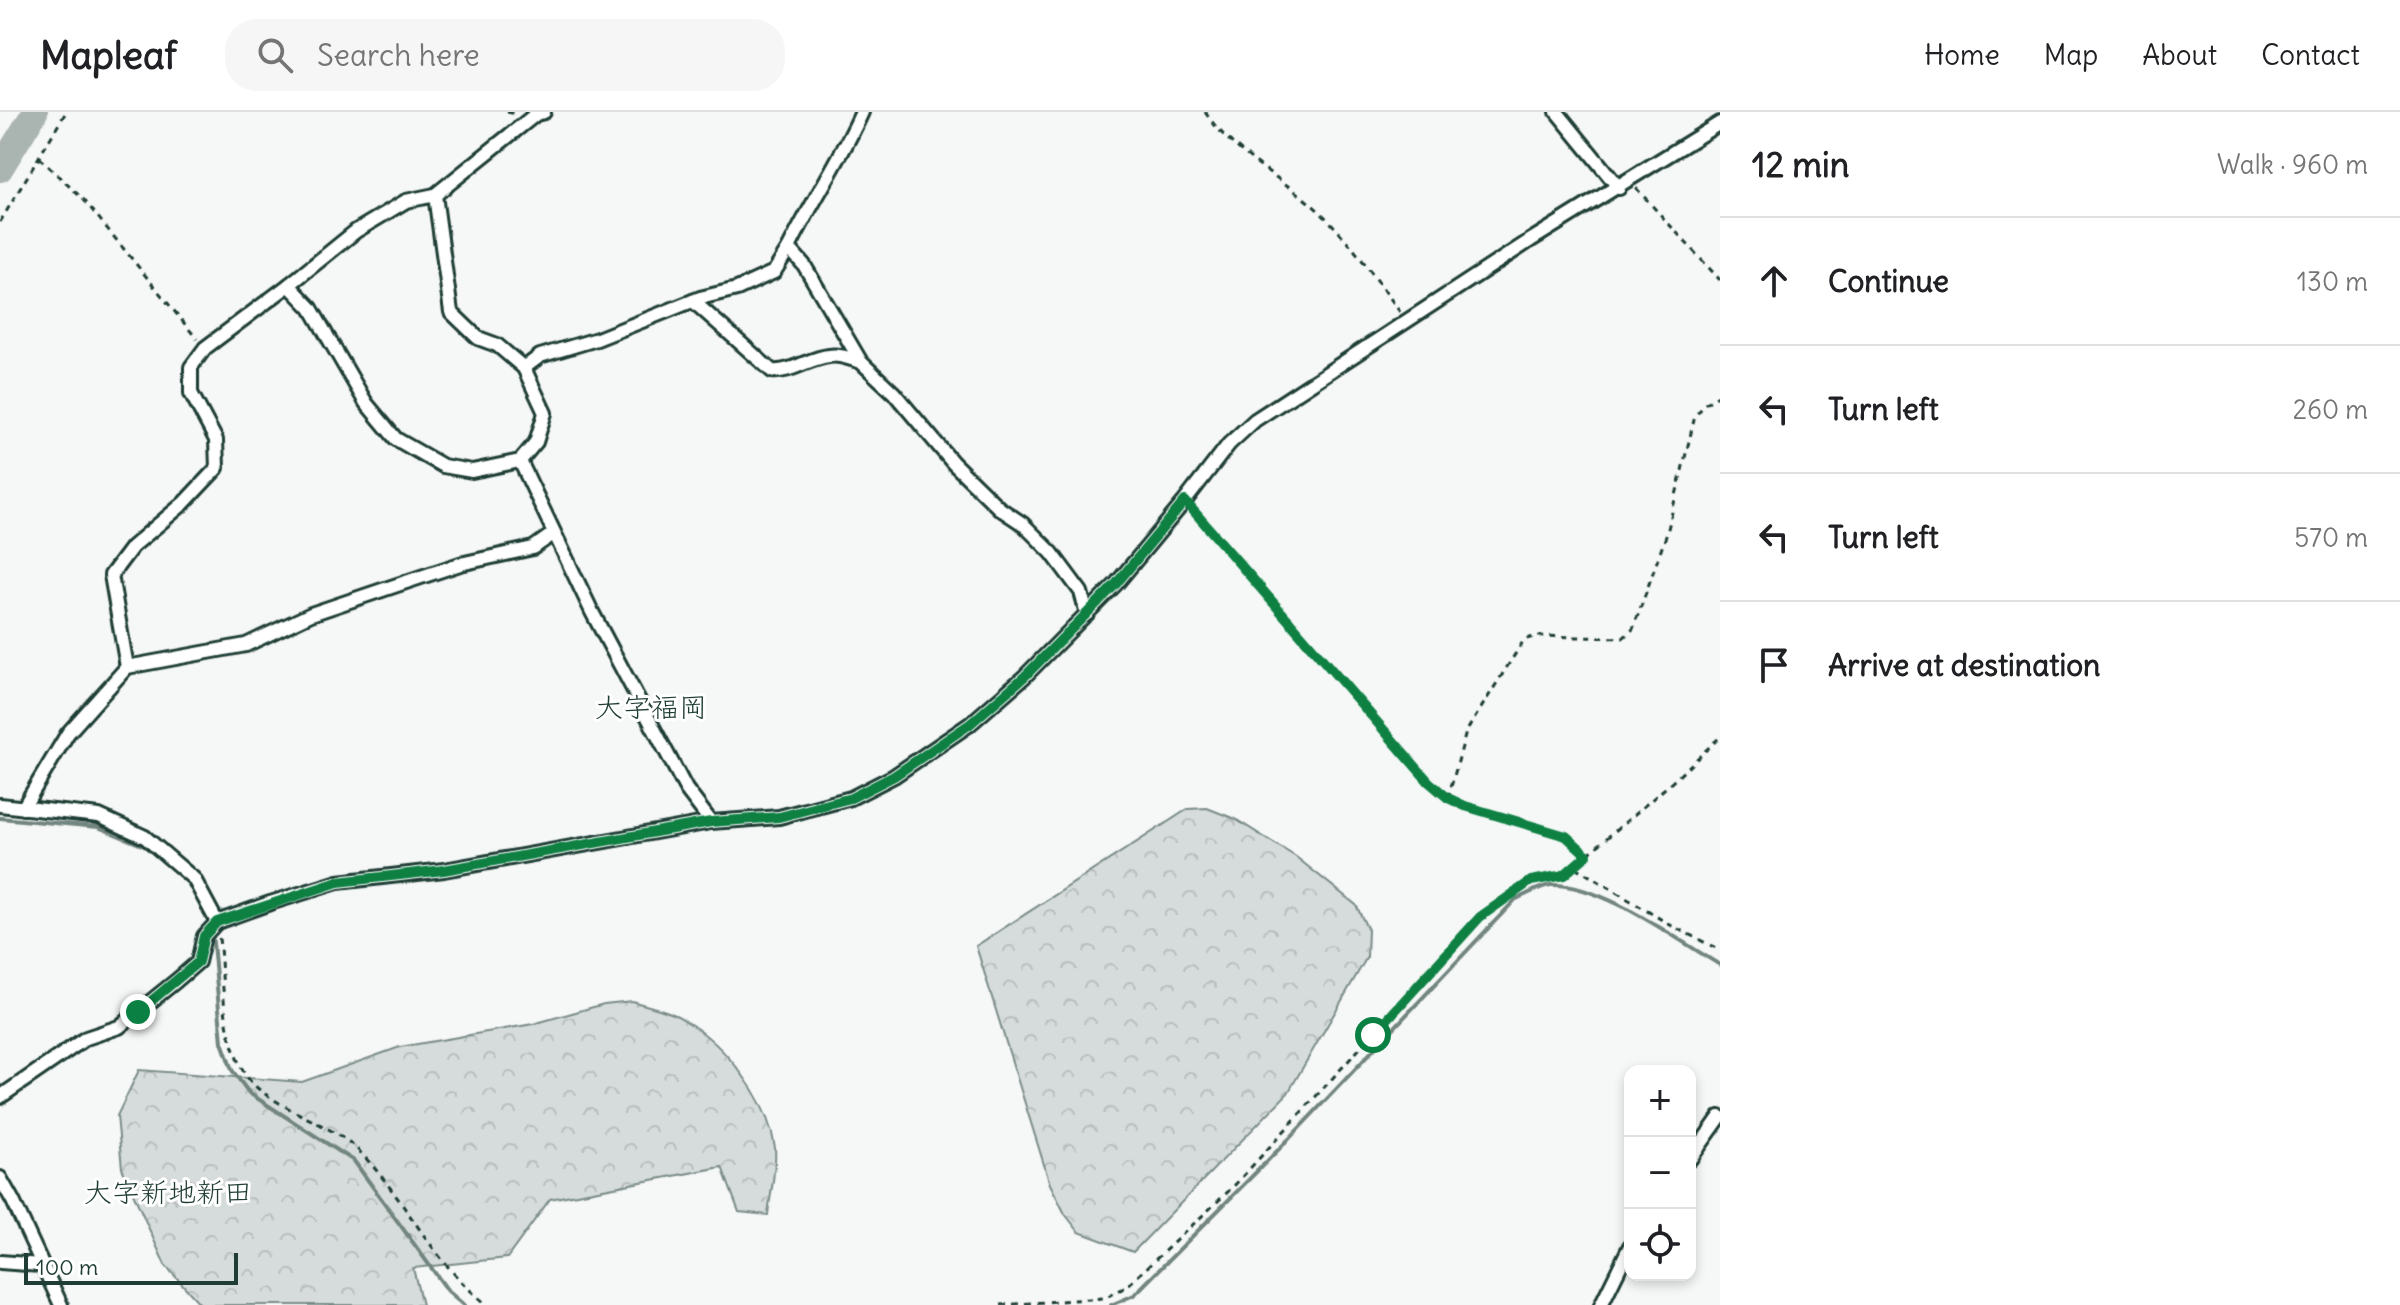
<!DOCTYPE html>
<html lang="en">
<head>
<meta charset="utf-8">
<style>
  body { margin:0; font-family:Delius,"Klee One",sans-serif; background:#f6f6f6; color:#202124 }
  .controls { position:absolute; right:24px; bottom:24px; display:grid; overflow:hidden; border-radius:16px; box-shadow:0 4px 12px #0003 }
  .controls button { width:72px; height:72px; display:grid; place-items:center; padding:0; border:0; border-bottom:2px solid #e0e0e0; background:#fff; color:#202124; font:40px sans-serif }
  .scale { position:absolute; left:24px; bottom:20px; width:214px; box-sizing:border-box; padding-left:8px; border:4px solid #1f3d34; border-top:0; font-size:22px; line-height:28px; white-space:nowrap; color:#1f3d34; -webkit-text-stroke:6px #fff; paint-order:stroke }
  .stop { position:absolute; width:24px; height:24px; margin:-18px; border:6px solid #0b8043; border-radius:50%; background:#fff }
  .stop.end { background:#0b8043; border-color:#fff; box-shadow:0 2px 8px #0008 }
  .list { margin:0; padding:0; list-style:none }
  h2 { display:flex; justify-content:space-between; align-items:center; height:104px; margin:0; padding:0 32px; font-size:34px }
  h2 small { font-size:26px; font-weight:400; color:#757577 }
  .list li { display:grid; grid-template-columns:52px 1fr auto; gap:24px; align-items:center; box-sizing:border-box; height:128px; padding:0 32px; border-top:2px solid #e0e0e0 }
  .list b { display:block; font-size:30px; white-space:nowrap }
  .list em { font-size:26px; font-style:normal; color:#757577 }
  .icon { flex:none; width:44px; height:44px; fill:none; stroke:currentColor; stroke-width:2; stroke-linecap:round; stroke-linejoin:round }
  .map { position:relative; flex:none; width:1720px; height:1193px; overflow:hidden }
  header { display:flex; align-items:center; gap:48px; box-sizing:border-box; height:112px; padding:0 40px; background:#fff; border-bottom:2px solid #e0e0e0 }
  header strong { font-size:38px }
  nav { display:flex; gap:44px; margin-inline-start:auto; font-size:28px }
  .search { width:560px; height:72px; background:#f6f6f6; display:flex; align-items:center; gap:20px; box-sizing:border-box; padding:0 28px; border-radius:32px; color:#757577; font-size:30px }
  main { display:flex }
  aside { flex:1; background:#fff }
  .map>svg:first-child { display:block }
  .forest { fill:url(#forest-crowns); stroke:#7a8c88; stroke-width:2 }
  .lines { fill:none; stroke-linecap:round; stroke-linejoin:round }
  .stream { stroke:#72857f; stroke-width:4 }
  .river { stroke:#aab5b1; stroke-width:26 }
  .minor-casing { stroke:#1f3d34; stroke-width:18 }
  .path { stroke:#1f3d34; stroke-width:3; stroke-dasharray:6 6; stroke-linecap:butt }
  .minor { stroke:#fff; stroke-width:12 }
  .route { stroke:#0b8043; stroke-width:10 }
  .labels { text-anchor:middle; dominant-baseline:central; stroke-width:6; stroke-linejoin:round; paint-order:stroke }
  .quarter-label { font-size:28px; fill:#1f3d34; stroke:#fff }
</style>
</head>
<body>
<header>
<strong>Mapleaf</strong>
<div class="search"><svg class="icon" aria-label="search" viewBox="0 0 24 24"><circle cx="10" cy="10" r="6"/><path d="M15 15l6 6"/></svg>Search here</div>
<nav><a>Home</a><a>Map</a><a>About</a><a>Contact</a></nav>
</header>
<main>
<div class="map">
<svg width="1720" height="1193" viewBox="0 0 1720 1193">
  <defs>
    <pattern id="forest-crowns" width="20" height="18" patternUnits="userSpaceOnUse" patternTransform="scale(2)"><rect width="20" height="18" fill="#d6dcdb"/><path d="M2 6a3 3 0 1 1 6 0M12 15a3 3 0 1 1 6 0" fill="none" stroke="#b7bebd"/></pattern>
  </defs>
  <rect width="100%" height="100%" fill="#f6f7f7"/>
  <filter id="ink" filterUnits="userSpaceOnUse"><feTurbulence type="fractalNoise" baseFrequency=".0125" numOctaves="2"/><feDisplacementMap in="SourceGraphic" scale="16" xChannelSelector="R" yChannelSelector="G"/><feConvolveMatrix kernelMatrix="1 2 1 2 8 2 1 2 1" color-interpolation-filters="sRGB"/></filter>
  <g filter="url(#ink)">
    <g class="forest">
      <path d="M1207,696L1235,707L1296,745L1356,793L1368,818L1367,845L1288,981L1133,1140L1079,1120L1065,1102L1050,1072L976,834L1188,697Z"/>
      <path d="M632,889C649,895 670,898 684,908C726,933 768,987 775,1036C777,1056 770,1082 768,1103L739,1100L722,1055L550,1087L507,1146L413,1156L422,1193H201L165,1153L122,1056L117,1004L139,958L302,970L400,935L533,912L604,892Z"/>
    </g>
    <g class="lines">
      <g class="stream">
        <path d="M0,706L98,715L149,736"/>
        <path d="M212,820L222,930L232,958L249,981L354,1049L448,1179L464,1193"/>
        <path d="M1111,1193L1134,1183L1288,1028L1516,787C1527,783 1540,774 1551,773C1601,771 1676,827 1720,853"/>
      </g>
      <path class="river" d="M0,57L35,0"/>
      <defs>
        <g id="minor">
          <path d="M862,0C841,47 812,89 789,136L804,153L861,250L894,281L953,351L999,396L1023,412L1052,441L1081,480L1087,502"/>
          <path d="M1557,0L1619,76"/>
          <path d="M435,83L451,200L478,226L497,233L524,256"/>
          <path d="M289,173L356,119L406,89L435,83L536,2L544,0"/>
          <path d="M693,189L772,259C791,261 809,246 829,244C839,242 851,247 861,250"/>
          <path d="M520,349L592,500L686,677L711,710"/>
          <path d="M127,555L111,463L132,435L184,391L217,356L216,328L191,281V255L205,236L289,173L311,196L366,291L396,327L443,354L472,359L520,349L536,330L545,301L524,256L540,244L597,227L700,186L737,177L774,160L789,136"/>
          <path d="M0,693L99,704L145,725L194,767L217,810"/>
          <path d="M23,696L68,621L127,555L246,533L311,502L403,471L460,452L533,436L553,422"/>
          <path d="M0,985L86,926L119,915L176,869L198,850L204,824L217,810L270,791L338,770L444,758L711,710L779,705L851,686L894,664L970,612L1024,565L1116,472L1185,389L1229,332L1255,308L1531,128L1720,11"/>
          <path d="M1690,1047L1720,1005"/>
          <path d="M0,1066L13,1089L61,1193"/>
          <path d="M0,1150L41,1153"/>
          <path d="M1601,1193L1630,1134"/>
        </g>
      </defs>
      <use href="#minor" class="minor-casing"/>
      <g class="path">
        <path d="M507,0L516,2"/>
        <path d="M1205,0C1233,43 1286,67 1322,102C1352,131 1376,167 1400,200"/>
        <path d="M39,46L84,88L197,227"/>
        <path d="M1636,76L1720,168"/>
        <path d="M0,110L66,0"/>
        <path d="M1192,397L1429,670L1448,686L1465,694L1566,724L1587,743L1671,671L1720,625"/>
        <path d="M1448,686L1466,620L1524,528L1536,524L1623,526L1633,517L1667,421L1695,304L1706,291L1720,283"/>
        <path d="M1575,755L1672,814L1720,838"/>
        <path d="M219,826C224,870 221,923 245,962C264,993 329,1010 356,1036C405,1084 433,1153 488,1193"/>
        <path d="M1001,1193L1104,1186L1126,1175L1232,1076L1480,805L1531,769L1564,763L1587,743"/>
      </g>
      <use href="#minor" class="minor"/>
    </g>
  </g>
  <g class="lines" filter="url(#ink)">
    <path class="route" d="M138,900L198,850L204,824L217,810L338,770L444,758L711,710L779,705L851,686L894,664L970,612L1024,565L1116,472L1185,389L1429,670L1448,686L1465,694L1566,724L1587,743L1564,763L1531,769L1480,805L1373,923"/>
  </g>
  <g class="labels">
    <g class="quarter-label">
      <text x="651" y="595">大字福岡</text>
      <text x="168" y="1080">大字新地新田</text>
    </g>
  </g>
</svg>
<div class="controls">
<button>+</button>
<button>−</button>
<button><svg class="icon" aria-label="locate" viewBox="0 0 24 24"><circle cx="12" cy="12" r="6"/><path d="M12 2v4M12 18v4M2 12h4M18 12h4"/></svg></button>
</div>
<div class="scale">100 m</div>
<div class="stop" style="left:1373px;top:923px"></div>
<div class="stop end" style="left:138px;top:900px"></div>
</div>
<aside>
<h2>12 min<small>Walk · 960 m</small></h2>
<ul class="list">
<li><svg class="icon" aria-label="ahead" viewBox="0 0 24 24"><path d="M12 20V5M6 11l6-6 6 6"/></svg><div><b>Continue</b></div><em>130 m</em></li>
<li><svg class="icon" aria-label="left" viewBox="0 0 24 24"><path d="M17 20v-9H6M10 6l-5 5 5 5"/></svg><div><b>Turn left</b></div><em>260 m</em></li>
<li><svg class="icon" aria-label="left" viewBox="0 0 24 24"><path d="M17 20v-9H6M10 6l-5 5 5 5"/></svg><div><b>Turn left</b></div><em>570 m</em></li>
<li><svg class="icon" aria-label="arrive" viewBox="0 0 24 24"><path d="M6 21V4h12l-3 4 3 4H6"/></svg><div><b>Arrive at destination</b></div></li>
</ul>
</aside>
</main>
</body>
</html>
